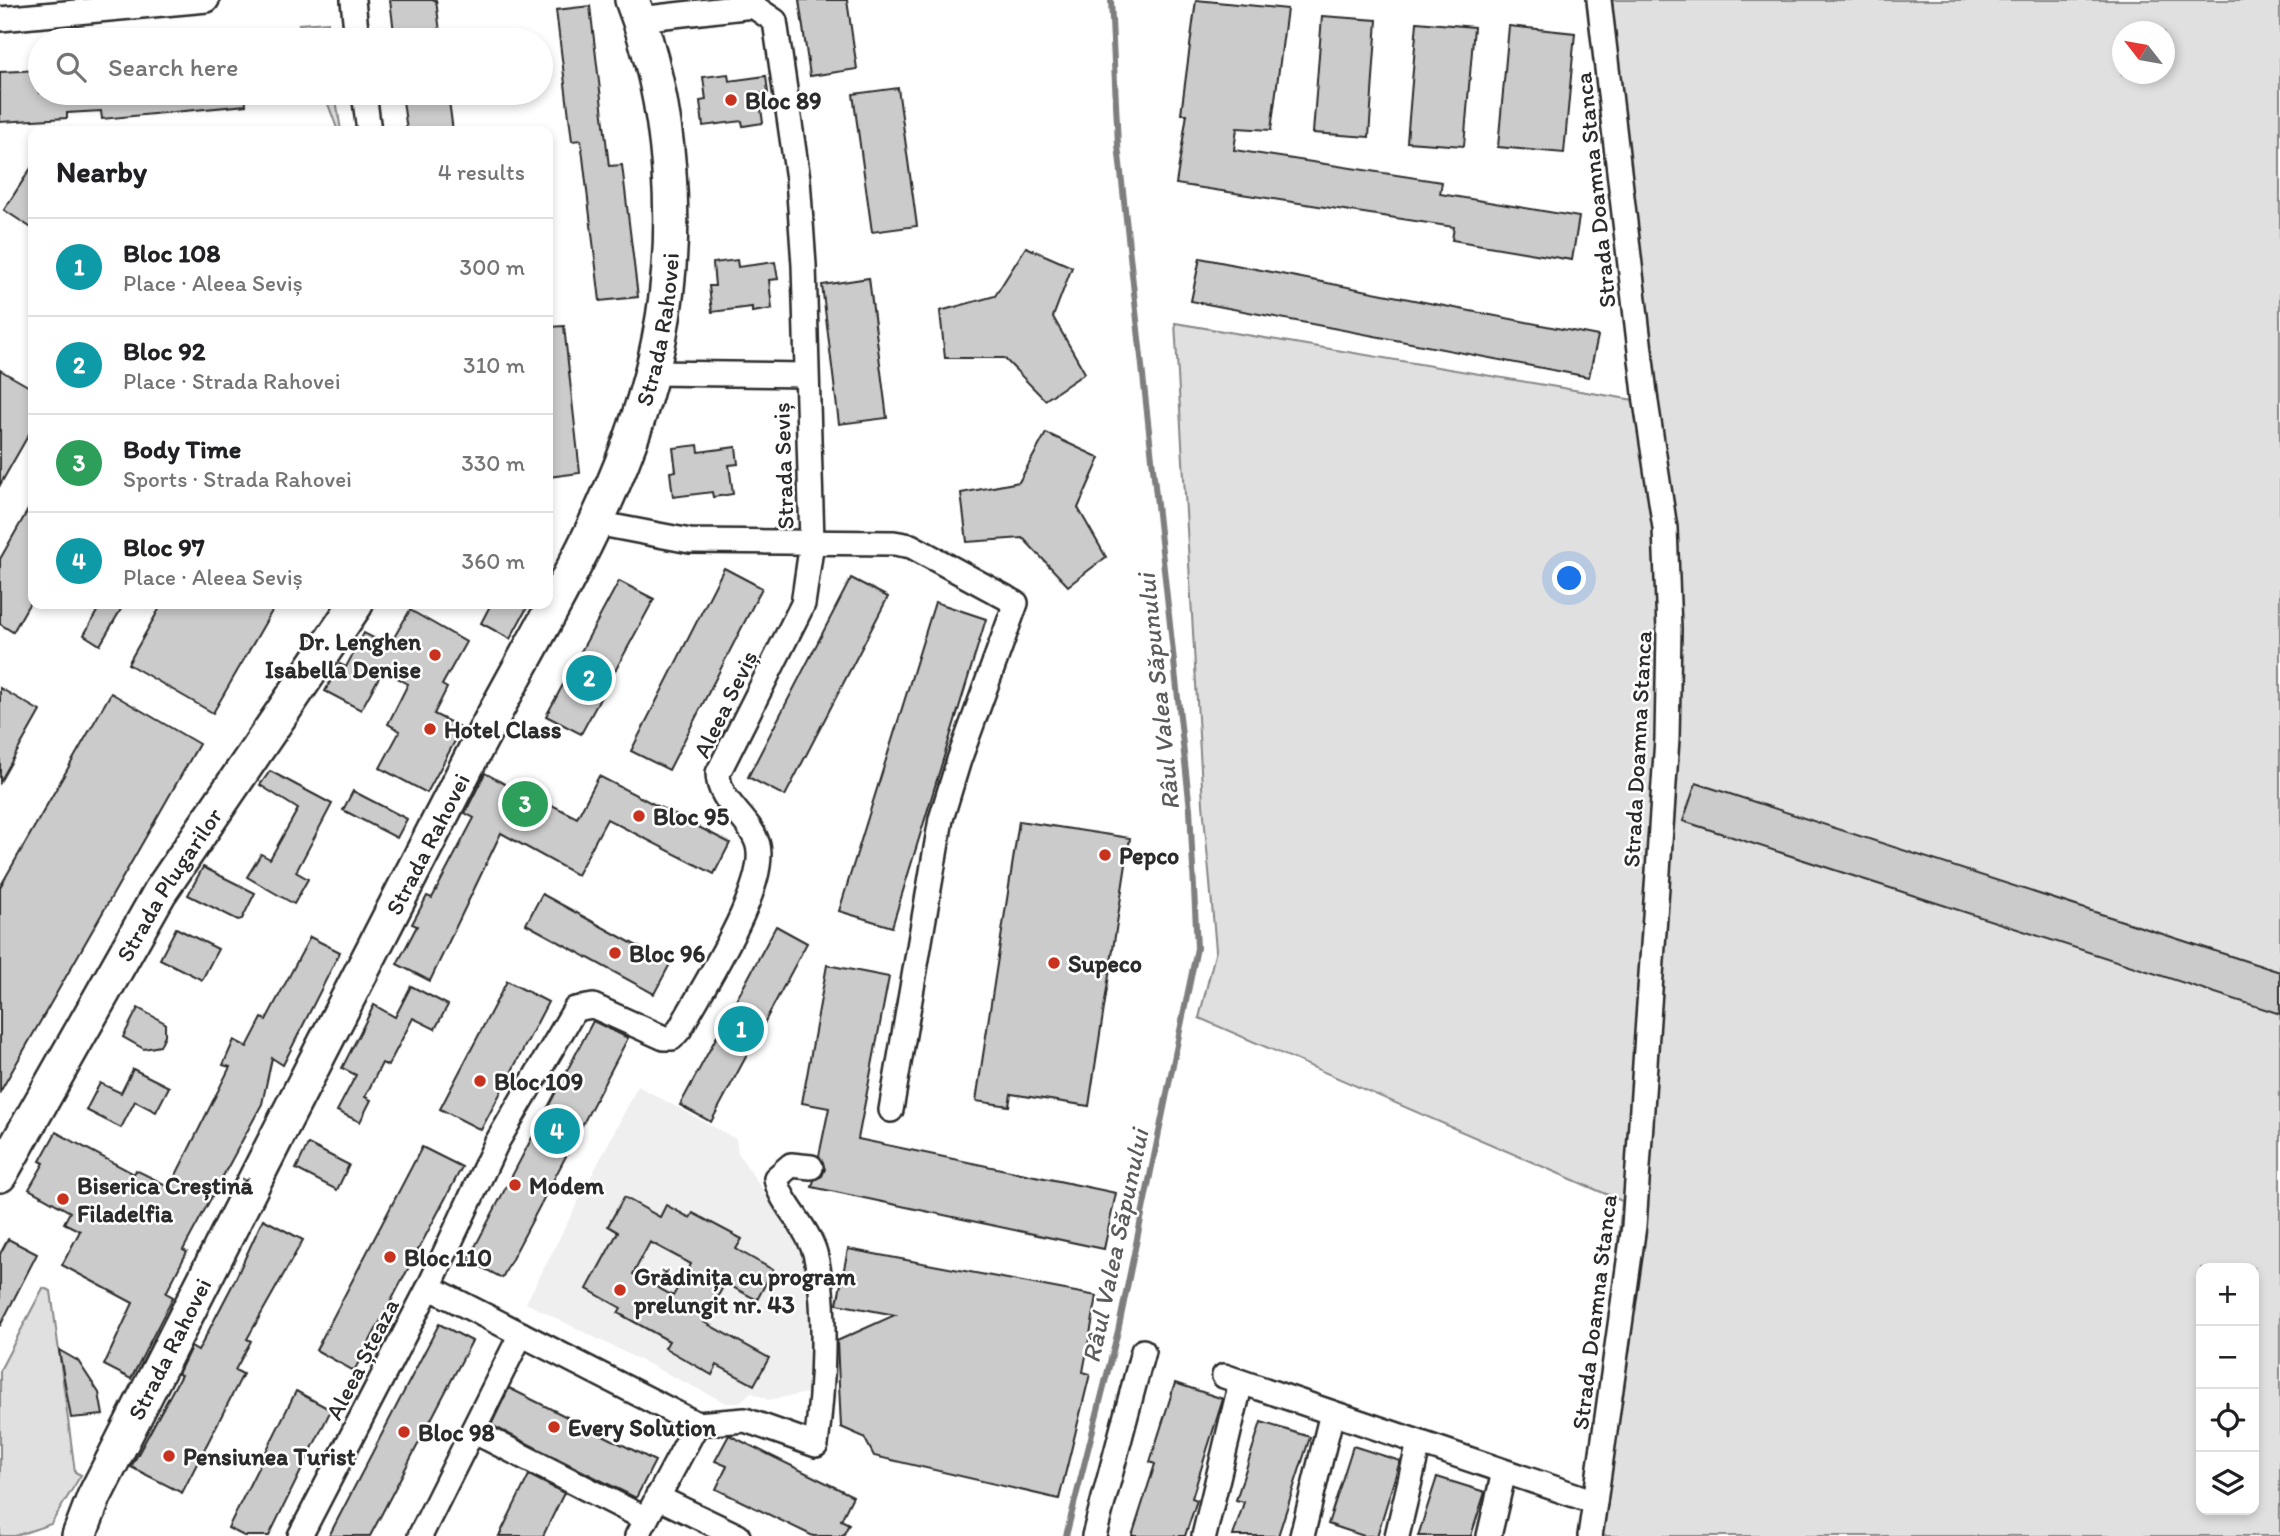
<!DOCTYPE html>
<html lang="en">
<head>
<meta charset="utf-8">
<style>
  body { margin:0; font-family:Itim,sans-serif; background:#f6f6f6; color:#202124 }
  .controls { position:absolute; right:21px; bottom:21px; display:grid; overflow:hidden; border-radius:14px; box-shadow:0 4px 10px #0003 }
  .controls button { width:63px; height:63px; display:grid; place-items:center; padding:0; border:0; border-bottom:2px solid #e0e0e0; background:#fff; color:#202124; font:35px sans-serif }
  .compass { position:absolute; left:2112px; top:21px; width:63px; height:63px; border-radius:50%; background:#fff; box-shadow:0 4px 10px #0003; rotate:301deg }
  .you { position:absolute; left:1570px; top:579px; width:24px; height:24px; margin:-18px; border:5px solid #fff; border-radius:50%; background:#1a73e8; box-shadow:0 0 0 10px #1a73e833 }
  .badge { display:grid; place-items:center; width:46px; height:46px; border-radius:50%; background:#db2777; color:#fff; font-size:23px; font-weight:700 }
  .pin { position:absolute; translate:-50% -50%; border:4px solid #fff; box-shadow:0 2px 7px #0006 }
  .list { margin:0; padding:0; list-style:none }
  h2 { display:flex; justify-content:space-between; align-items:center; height:91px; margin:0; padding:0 28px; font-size:30px }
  h2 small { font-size:23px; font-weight:400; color:#757577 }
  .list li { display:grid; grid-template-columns:46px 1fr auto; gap:21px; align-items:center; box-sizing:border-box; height:98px; padding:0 28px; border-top:2px solid #e0e0e0 }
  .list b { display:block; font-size:26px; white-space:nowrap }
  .list p { margin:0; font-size:23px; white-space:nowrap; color:#757577 }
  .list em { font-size:23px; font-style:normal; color:#757577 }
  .icon { flex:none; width:38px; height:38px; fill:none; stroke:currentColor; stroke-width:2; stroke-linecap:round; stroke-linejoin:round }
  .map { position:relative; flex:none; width:2280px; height:1536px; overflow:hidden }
  .search { position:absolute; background:#fff; box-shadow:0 4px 10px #0003; left:28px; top:28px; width:525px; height:77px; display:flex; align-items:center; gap:18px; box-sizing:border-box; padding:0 24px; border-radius:38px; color:#757577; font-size:26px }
  .panel { position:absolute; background:#fff; box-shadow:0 4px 10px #0003; left:28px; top:126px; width:525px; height:483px; border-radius:14px }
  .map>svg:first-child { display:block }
  .built { fill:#efefef }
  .green { fill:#e0e0e0; stroke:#868686; stroke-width:2; fill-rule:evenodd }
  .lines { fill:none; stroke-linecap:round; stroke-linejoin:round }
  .stream { stroke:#7e7e7e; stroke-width:6 }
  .building { fill:#cbcbcb; stroke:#2b2b2b; stroke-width:2; fill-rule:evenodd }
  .street-casing { stroke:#2b2b2b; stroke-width:28 }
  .secondary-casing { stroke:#2b2b2b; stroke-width:38 }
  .street { stroke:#fff; stroke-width:23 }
  .secondary { stroke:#fff; stroke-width:33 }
  .poi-dot { fill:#c8321e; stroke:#fff; stroke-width:2.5 }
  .labels { text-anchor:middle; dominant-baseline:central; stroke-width:5; stroke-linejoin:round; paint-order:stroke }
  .poi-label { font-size:24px; font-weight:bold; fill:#2b2b2b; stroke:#fff; text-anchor:start }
  .street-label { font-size:24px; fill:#2b2b2b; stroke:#fff }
  .water-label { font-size:26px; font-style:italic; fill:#5c5c5c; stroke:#fff }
</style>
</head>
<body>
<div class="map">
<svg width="2280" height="1536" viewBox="0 0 2280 1536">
  <rect width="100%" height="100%" fill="#fff"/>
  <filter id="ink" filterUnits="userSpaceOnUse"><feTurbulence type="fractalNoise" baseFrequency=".0143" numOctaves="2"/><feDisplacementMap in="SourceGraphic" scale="14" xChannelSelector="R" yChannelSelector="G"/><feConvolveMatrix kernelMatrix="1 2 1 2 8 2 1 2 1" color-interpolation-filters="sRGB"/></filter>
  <g filter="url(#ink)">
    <path class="built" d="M638,1086L736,1139L738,1153L804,1252L814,1392L768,1400L751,1392L739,1403H726L526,1303Z"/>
    <g class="green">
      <path d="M1612,0H2280V1536H1590L1622,1201L1199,1018L1216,950L1203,804L1175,323L1646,402L1642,314ZM2122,32H2164V74H2122ZM2201,1268H2254V1510H2201Z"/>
      <path d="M328,22L330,40H305L299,24Z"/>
      <path d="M324,93H335L341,131H338Z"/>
      <path d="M43,1288L51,1291L75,1472L81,1475L51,1524L15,1536H0V1370Z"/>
    </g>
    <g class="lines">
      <path class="stream" d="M1066,1536L1118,1331L1197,948L1190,809L1118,145L1111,0"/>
    </g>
    <g class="building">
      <path d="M390,0H436L441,40H395Z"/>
      <path d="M799,0H847L857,69L810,76Z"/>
      <path d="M1196,0L1287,9L1271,130L1237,128L1234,150L1442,182L1440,194L1579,217L1572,260L1452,240L1454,227L1176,184L1187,114H1181Z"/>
      <path d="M590,6L609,166L622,165L638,297L600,301L581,140L572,141L556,10Z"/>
      <path d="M1322,16L1377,20L1369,137L1313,133Z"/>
      <path d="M1417,22L1474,27L1464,146L1407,142Z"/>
      <path d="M1509,26L1575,33L1564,153L1498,147Z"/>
      <path d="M40,70V93H245L246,105L102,119L101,111L67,113V118L0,122V72Z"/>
      <path d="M728,74L729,81L766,76L768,93L759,94L763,123L743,126L742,121L703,126L700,101L706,100L703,77Z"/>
      <path d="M898,88L917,226L872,232L853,94Z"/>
      <path d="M402,93H448L453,131H407Z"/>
      <path d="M33,165V229L4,210Z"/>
      <path d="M1026,247L1072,267L1053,317L1085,373L1045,400L1004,358H945L940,311L995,296Z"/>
      <path d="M1200,258L1598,336L1589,377L1191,301Z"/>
      <path d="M737,260L738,267L775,262L778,279L769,280L772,309L752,312V307L712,312L709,286H715L713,263Z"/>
      <path d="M869,278L887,418L839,424L822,285Z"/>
      <path d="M564,326L580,473L548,477V327Z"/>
      <path d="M0,370L33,389V427L0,485Z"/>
      <path d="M1046,433L1100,458L1078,508L1106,557L1068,586L1023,538L967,542L961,493L1019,482Z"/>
      <path d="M698,445L699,452L736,447L738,464L729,465L733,494L713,497L712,492L673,497L670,472L676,471L673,448Z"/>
      <path d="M33,501V597L13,632L0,624V559Z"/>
      <path d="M724,568L762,588L669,770L631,751Z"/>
      <path d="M851,578L888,597L785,796L748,777Z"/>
      <path d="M619,581L654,599L581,734L546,716Z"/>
      <path d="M935,602L986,619L892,927L839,911Z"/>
      <path d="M101,604H124L100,645L84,635Z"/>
      <path d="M162,604H276L213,713L128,664Z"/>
      <path d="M491,604H529L510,639L481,623Z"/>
      <path d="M410,610L466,642L442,685L447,688L434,714L462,728L427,793L380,768L400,731L388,724L408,684L383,670L361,710L325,691L340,664L346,667L364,633L389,646Z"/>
      <path d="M0,688L40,711L0,782Z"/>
      <path d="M111,693L199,744L0,1092V887Z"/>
      <path d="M270,771L332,804L296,872L308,879L294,904L247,877L261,854L270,859L298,809L260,785Z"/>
      <path d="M485,773L550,809L552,805L577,818L599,776L730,843L714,874L607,819L577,875L501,833L430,981L397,964L417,926L412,924L427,896L432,898L474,818L465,813Z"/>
      <path d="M1696,783L2280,972V1014L1683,821Z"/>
      <path d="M353,791L407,819L397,838L343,810Z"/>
      <path d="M1019,821L1130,838L1089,1106L1011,1094L1009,1106L976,1101Z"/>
      <path d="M203,867L255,893L242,919L238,920L188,895Z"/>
      <path d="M542,894L670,964L654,994L526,924Z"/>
      <path d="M776,926L807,943L711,1122L680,1105Z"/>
      <path d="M176,928L218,949L202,980L160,959Z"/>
      <path d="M310,937L340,952L283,1065L272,1058L262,1104L183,1250L187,1252L166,1293L173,1297L131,1379L104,1365L133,1303L62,1265L80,1231L64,1223L70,1212L29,1189L44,1163L40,1161L56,1132L134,1174L136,1170L170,1187L230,1067L223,1065L234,1040L247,1047L262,1018L266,1020Z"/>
      <path d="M827,965L889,977L858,1139L1116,1193L1104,1249L812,1187L814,1180L822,1176L825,1169L819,1156L829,1108L802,1103Z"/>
      <path d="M507,981L548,1002L481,1130L440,1109Z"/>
      <path d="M411,986L448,1005L435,1029L413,1018L388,1066L382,1063L365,1097L371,1100L360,1122L337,1111L356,1075L342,1068L374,1005L395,1017Z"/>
      <path d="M138,1008L165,1023V1035L160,1046L144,1049L123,1037Z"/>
      <path d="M593,1021L628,1038L502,1278L468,1260Z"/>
      <path d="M133,1069L169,1087L156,1112L135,1101L121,1128L86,1110L100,1083L121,1093Z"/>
      <path d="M308,1144L349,1165L337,1190L296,1169Z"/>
      <path d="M422,1147L462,1167L354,1371L316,1350Z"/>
      <path d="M624,1197L660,1217L666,1205L690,1218L693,1213L742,1239L736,1249L773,1270L757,1300L725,1283L704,1322L769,1358L754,1385L717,1365L712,1375L665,1348L669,1341L618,1313L621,1308L587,1289L618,1232L608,1226ZM650,1242L691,1264L673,1296L633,1274Z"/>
      <path d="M263,1219L303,1240L247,1339L251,1341L235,1370L243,1374L182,1493L131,1467L181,1375L178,1374L191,1347L198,1351L234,1282Z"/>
      <path d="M8,1239L37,1254L0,1326V1254Z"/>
      <path d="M848,1249L1097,1296L1083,1372L1090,1374L1059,1499L874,1456L864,1437L841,1427L837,1341L895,1315L837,1304Z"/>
      <path d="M439,1324L472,1341L378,1521L370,1536H329Z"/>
      <path d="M59,1350L78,1361L99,1393L103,1415L71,1418Z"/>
      <path d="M1175,1383L1223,1399L1192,1498L1197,1500L1185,1536H1132L1155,1464L1150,1462Z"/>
      <path d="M509,1388L655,1461L636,1498L491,1425Z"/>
      <path d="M296,1391L331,1410L269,1536H244L228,1528Z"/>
      <path d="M1261,1422L1310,1437L1278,1536H1233L1244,1502L1236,1500Z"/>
      <path d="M729,1435L853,1496L841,1520L849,1524L843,1536H813L716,1489L727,1466L715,1461Z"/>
      <path d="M1353,1446L1400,1461L1377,1536H1364L1328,1524Z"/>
      <path d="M529,1475L564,1493L543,1536H499Z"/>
      <path d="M1437,1477L1485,1492L1471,1536H1418Z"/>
    </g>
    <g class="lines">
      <defs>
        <g id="street">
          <path d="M353,0L357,40"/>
          <path d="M0,19L207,0"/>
          <path d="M364,93L369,131"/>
          <path d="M651,373L806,375"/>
          <path d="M596,523L690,541L894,543L911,546L1016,603L959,760L941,819L891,1110"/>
          <path d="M429,1287L697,1424"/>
          <path d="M1224,1376L1595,1502L1590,1536"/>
          <path d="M697,1424L745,1420L816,1445C823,1392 828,1305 815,1253C807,1225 779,1202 776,1178L791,1165L811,1167"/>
          <path d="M473,1431L646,1519"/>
          <path d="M657,1497L738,1536"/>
          <path d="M1595,1502L1634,1226L1667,739L1669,629L1665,528L1646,402L1599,0"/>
          <path d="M300,1536L429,1287L497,1142L575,1009L593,1006L664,1038H672L680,1029C701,989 772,883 757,842C748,816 718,802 718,773L803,604L812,542L804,265L798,179L775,21L753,6L639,19"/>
          <path d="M420,1536L521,1334"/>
          <path d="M637,1536L697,1424"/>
          <path d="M1094,1536L1143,1351"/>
          <path d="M1204,1536L1241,1382"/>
          <path d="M1302,1536L1332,1413"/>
          <path d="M1397,1536L1419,1443"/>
          <path d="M1489,1536L1504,1472"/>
        </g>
        <g id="secondary">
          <path id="s1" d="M0,1175L160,892L356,604"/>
          <path id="s2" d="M79,1536L94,1497C218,1250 345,1004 471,758C541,622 629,492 659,340C681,231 672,104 632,0"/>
        </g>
      </defs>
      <use href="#street" class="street-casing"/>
      <use href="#secondary" class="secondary-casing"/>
      <use href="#street" class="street"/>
      <use href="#secondary" class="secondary"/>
    </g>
  </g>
  <g class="poi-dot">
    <circle cx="731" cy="100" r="7"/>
    <circle cx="435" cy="655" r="7"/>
    <circle cx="430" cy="729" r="7"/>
    <circle cx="639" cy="816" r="7"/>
    <circle cx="1105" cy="855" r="7"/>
    <circle cx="615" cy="953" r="7"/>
    <circle cx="1054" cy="963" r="7"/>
    <circle cx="480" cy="1081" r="7"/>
    <circle cx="515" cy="1185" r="7"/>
    <circle cx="63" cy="1199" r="7"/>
    <circle cx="390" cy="1257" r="7"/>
    <circle cx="620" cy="1290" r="7"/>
    <circle cx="554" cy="1427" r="7"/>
    <circle cx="404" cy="1432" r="7"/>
    <circle cx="169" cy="1456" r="7"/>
  </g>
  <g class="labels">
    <g class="poi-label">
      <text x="745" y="100">Bloc 89</text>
      <text x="421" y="641" text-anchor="end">Dr. Lenghen<tspan x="421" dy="28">Isabella Denise</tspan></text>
      <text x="444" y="729">Hotel Class</text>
      <text x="653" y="816">Bloc 95</text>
      <text x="1119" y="855">Pepco</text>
      <text x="629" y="953">Bloc 96</text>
      <text x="1068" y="963">Supeco</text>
      <text x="494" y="1081">Bloc 109</text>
      <text x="77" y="1185">Biserica Creștină<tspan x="77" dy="28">Filadelfia</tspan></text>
      <text x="529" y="1185">Modem</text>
      <text x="404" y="1257">Bloc 110</text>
      <text x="634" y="1276">Grădinița cu program<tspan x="634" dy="28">prelungit nr. 43</tspan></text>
      <text x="568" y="1427">Every Solution</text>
      <text x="418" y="1432">Bloc 98</text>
      <text x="183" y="1456">Pensiunea Turist</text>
    </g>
    <g class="street-label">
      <text transform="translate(1595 190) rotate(-96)">Strada Doamna Stanca</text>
      <text stroke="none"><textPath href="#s2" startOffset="1342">Strada Rahovei</textPath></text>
      <text transform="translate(783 466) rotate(-92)">Strada Seviș</text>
      <text transform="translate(725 704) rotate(-64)">Aleea Seviș</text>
      <text transform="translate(1637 749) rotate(-87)">Strada Doamna Stanca</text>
      <text stroke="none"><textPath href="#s2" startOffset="775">Strada Rahovei</textPath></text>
      <text stroke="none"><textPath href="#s1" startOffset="336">Strada Plugarilor</textPath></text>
      <text transform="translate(1594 1312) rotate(-83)">Strada Doamna Stanca</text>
      <text stroke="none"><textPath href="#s2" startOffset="208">Strada Rahovei</textPath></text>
      <text transform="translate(362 1359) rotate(-63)">Aleea Șteaza</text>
    </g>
    <g class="water-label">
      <text transform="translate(1158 692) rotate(-96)">Râul Valea Săpunului</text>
      <text transform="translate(1115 1246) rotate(-78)">Râul Valea Săpunului</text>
    </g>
  </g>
</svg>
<div class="controls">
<button>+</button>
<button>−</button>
<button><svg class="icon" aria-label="locate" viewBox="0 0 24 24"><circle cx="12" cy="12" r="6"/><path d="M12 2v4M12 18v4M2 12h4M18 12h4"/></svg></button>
<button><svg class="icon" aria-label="layers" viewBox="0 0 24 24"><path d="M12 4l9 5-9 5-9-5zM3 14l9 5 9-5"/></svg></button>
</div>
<svg class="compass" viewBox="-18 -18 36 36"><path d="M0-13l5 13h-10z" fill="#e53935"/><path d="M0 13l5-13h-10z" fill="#757577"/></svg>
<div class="you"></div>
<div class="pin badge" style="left:741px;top:1029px;background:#0f9aa8">1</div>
<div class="pin badge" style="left:589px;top:678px;background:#0f9aa8">2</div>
<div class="pin badge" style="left:525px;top:804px;background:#2e9e5b">3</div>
<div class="pin badge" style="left:557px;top:1131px;background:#0f9aa8">4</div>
<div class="search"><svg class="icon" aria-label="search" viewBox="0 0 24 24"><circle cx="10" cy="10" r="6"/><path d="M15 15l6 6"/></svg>Search here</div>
<section class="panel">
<h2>Nearby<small>4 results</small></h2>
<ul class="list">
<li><span class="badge" style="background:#0f9aa8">1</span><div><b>Bloc 108</b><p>Place · Aleea Seviș</p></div><em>300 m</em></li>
<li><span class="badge" style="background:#0f9aa8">2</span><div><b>Bloc 92</b><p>Place · Strada Rahovei</p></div><em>310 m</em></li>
<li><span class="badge" style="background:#2e9e5b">3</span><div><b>Body Time</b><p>Sports · Strada Rahovei</p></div><em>330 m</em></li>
<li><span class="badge" style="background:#0f9aa8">4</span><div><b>Bloc 97</b><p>Place · Aleea Seviș</p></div><em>360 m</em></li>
</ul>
</section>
</div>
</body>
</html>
